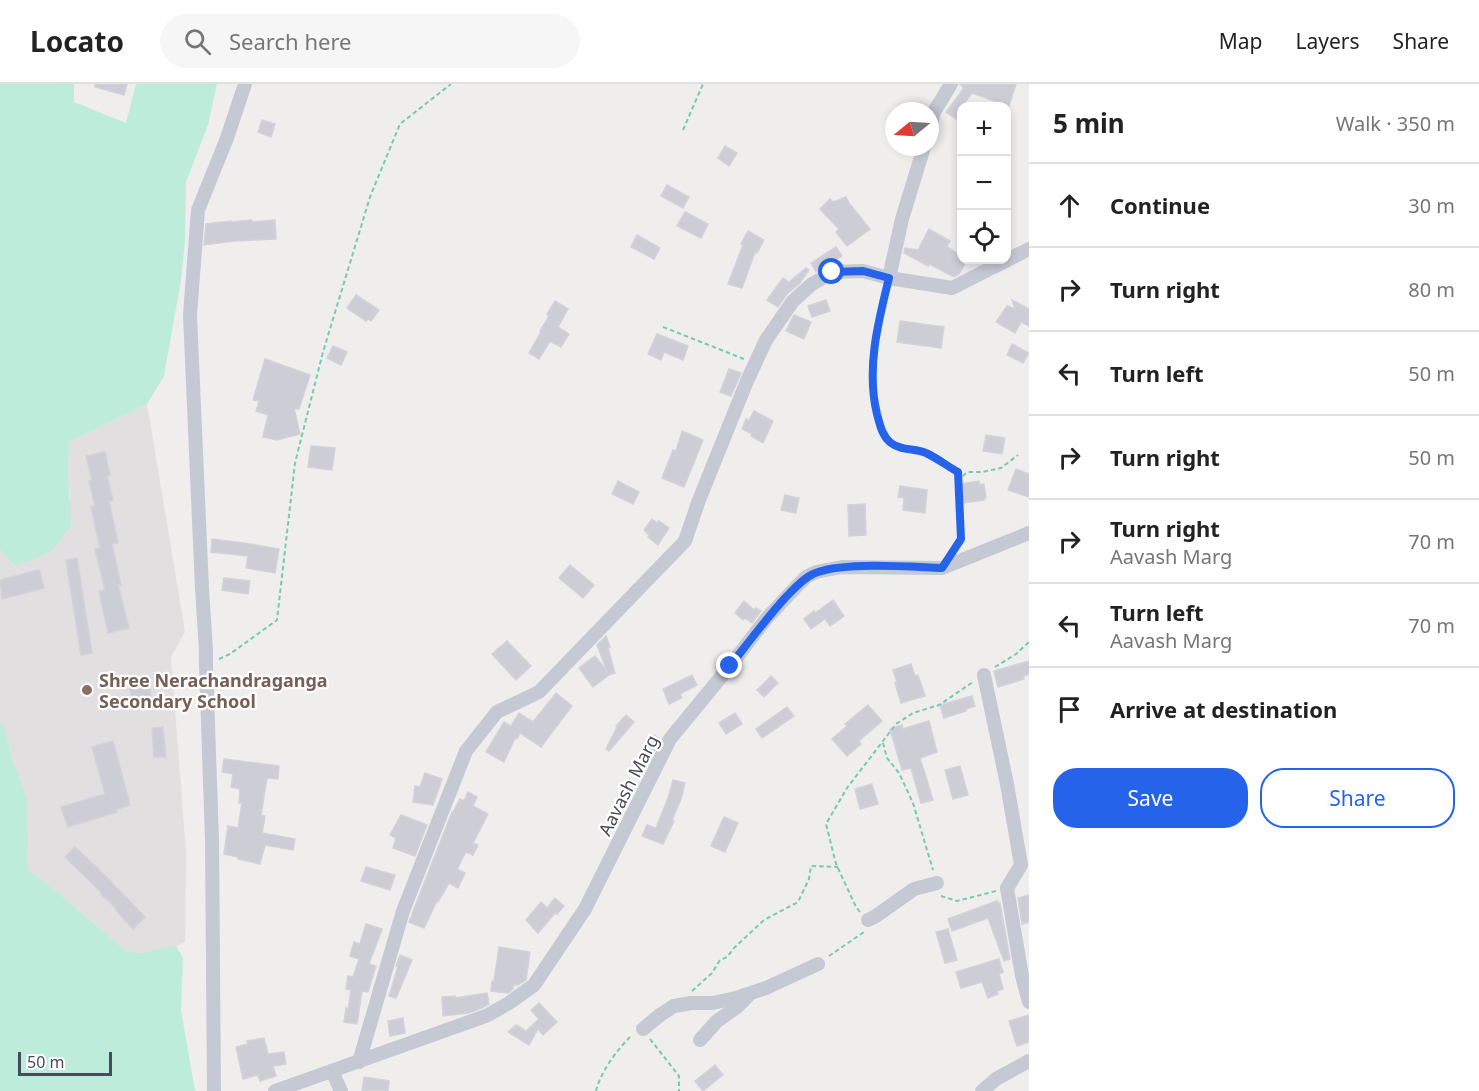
<!DOCTYPE html>
<html lang="en">
<head>
<meta charset="utf-8">
<style>
  body { margin:0; font-family:"Noto Sans",sans-serif; background:#f6f6f6; color:#222 }
  .controls { position:absolute; right:18px; top:18px; display:grid; overflow:hidden; border-radius:12px; box-shadow:0 3px 9px #0003 }
  .controls button { width:54px; height:54px; display:grid; place-items:center; padding:0; border:0; border-bottom:2px solid #e0e0e0; background:#fff; color:#222; font:30px sans-serif }
  .compass { position:absolute; left:885px; top:18px; width:54px; height:54px; border-radius:50%; background:#fff; box-shadow:0 3px 9px #0003; rotate:252deg }
  .scale { position:absolute; left:18px; bottom:15px; width:94px; box-sizing:border-box; padding-left:6px; border:3px solid #464c5a; border-top:0; font-size:16px; line-height:21px; white-space:nowrap; color:#464c5a; -webkit-text-stroke:4px #fff; paint-order:stroke }
  .stop { position:absolute; width:18px; height:18px; margin:-14px; border:4px solid #2563eb; border-radius:50%; background:#fff }
  .stop.end { background:#2563eb; border-color:#fff; box-shadow:0 2px 6px #0008 }
  .list { margin:0; padding:0; list-style:none }
  h2 { display:flex; justify-content:space-between; align-items:center; height:78px; margin:0; padding:0 24px; font-size:26px }
  h2 small { font-size:20px; font-weight:400; color:#767676 }
  .list li { display:grid; grid-template-columns:39px 1fr auto; gap:18px; align-items:center; box-sizing:border-box; height:84px; padding:0 24px; border-top:2px solid #e0e0e0 }
  .list b { display:block; font-size:22px; white-space:nowrap }
  .list p { margin:0; font-size:20px; white-space:nowrap; color:#767676 }
  .list em { font-size:20px; font-style:normal; color:#767676 }
  .actions { display:flex; gap:12px; padding:18px 24px }
  .actions a { flex:1; padding:14px 0; border:2px solid #2563eb; border-radius:24px; text-align:center; font-size:21px; color:#2563eb }
  .actions .main { background:#2563eb; color:#fff }
  .icon { flex:none; width:33px; height:33px; fill:none; stroke:currentColor; stroke-width:2; stroke-linecap:round; stroke-linejoin:round }
  .map { position:relative; flex:none; width:1029px; height:1007px; overflow:hidden }
  header { display:flex; align-items:center; gap:36px; box-sizing:border-box; height:84px; padding:0 30px; background:#fff; border-bottom:2px solid #e0e0e0 }
  header strong { font-size:28px }
  nav { display:flex; gap:33px; margin-inline-start:auto; font-size:21px }
  .search { width:420px; height:54px; background:#f6f6f6; display:flex; align-items:center; gap:15px; box-sizing:border-box; padding:0 21px; border-radius:33px; color:#767676; font-size:22px }
  main { display:flex }
  aside { flex:1; background:#fff }
  .map>svg:first-child { display:block }
  .education { fill:#e1dfdf }
  .green { fill:#bdecda }
  .building { fill:#cdced5; stroke:#d2d2d9; stroke-width:1.5 }
  .lines { fill:none; stroke-linecap:round; stroke-linejoin:round }
  .path { stroke:#76c9b2; stroke-width:2; stroke-dasharray:4.5 3; stroke-linecap:butt }
  .street { stroke:#c4c9d4; stroke-width:14 }
  .route { stroke:#2563eb; stroke-width:8 }
  .education-dot { fill:#8d6e63; stroke:#fff; stroke-width:2 }
  .labels { text-anchor:middle; dominant-baseline:central; stroke-width:4.5; stroke-linejoin:round; paint-order:stroke }
  .education-label { font-size:18px; font-weight:bold; fill:#785e54; stroke:#fff; text-anchor:start }
  .street-label { font-size:18px; fill:#464c5a; stroke:#fff }
</style>
</head>
<body>
<header>
<strong>Locato</strong>
<div class="search"><svg class="icon" aria-label="search" viewBox="0 0 24 24"><circle cx="10" cy="10" r="6"/><path d="M15 15l6 6"/></svg>Search here</div>
<nav><a>Map</a><a>Layers</a><a>Share</a></nav>
</header>
<main>
<div class="map">
<svg width="1029" height="1007" viewBox="0 0 1029 1007">
  <rect width="100%" height="100%" fill="#f0eeed"/>
  <path class="education" d="M147,320L185,548L171,573L186,769L185,858L176,862L138,869L126,867L52,804L28,786V768L12,674L5,644L0,639V466L14,481L70,415L68,390L69,358Z"/>
  <g class="green">
    <path d="M0,0H74V18L126,39L136,0H217L208,41L186,98L185,158L181,196L164,292L147,320L69,358L68,390L71,442L51,467L32,476L14,481L0,466Z"/>
    <path d="M0,639L5,644L12,674L27,717L28,786L52,804L126,867L138,869L176,862L183,874L181,926L195,1007H0Z"/>
  </g>
  <g class="building">
    <path d="M95,0H127L124,11L95,3Z"/>
    <path d="M960,0H1016L1009,22L972,9L962,22V39L946,28L964,4Z"/>
    <path d="M262,36L275,40L271,53L258,48Z"/>
    <path d="M725,62L737,69L729,82L718,74Z"/>
    <path d="M667,101L689,113L683,124L661,112Z"/>
    <path d="M846,113L849,119L870,145L847,162L836,148L839,145L820,125L830,115L833,118Z"/>
    <path d="M685,128L708,140L701,154L677,142Z"/>
    <path d="M252,136V138L275,136L276,155L234,157L204,161L206,140L231,137V138Z"/>
    <path d="M929,145L950,157L947,163L962,172V176H967L959,190L954,193L929,180L928,182L904,169L905,164L918,166Z"/>
    <path d="M748,147L764,156L757,169L755,168L742,204L728,200L743,161L741,160Z"/>
    <path d="M637,151L660,164L654,175L631,163Z"/>
    <path d="M836,163L842,172L816,188L811,179Z"/>
    <path d="M806,184L809,186L800,199L787,210L778,223L767,216L783,194L789,198Z"/>
    <path d="M356,211L379,226L371,237L368,235L366,237L347,224Z"/>
    <path d="M826,216L830,227L812,233L808,222Z"/>
    <path d="M1012,216L1029,225V242L1021,238L1015,249L996,238L1007,222L1015,225Z"/>
    <path d="M555,217L568,225L558,243L569,250L561,263L550,257L539,275L529,269L541,248L540,247L549,232L547,230Z"/>
    <path d="M794,231L811,238L804,255L786,247Z"/>
    <path d="M900,237L944,243L941,264L897,258Z"/>
    <path d="M657,250L688,262L683,276L664,268L661,276L648,270Z"/>
    <path d="M1012,260L1029,269L1023,279L1007,271Z"/>
    <path d="M333,262L347,268L341,281L327,274Z"/>
    <path d="M265,275L310,291L299,325L294,324L300,350L277,356L263,353L268,331L256,327L259,317L253,316Z"/>
    <path d="M729,285L741,289L731,312L720,308Z"/>
    <path d="M754,327L773,337L763,359L751,352L752,350L742,345L746,335L749,336Z"/>
    <path d="M682,347L703,356L684,403L662,394L673,366L676,367Z"/>
    <path d="M986,351L1005,354L1002,370L983,367Z"/>
    <path d="M311,362L335,364L332,386L308,383Z"/>
    <path d="M105,368L110,391L107,392L113,416L109,417L118,459L112,460L121,501H118L129,544L108,549L99,507L105,506L95,465L100,464L91,423L95,422L89,397L92,396L86,372Z"/>
    <path d="M1016,385L1029,390V413L1008,406Z"/>
    <path d="M618,397L639,408L633,420L612,410Z"/>
    <path d="M979,397L980,401L984,400L986,414H984V416L963,419L959,400Z"/>
    <path d="M900,402L927,406L925,429L903,426L904,414L898,413Z"/>
    <path d="M785,411L799,414L796,429L781,426Z"/>
    <path d="M865,420L866,451L849,452L848,421Z"/>
    <path d="M652,435L657,439L659,437L669,444L658,461L648,453L649,451L644,446Z"/>
    <path d="M212,455L244,459L279,465L275,489L246,484L248,472L211,468Z"/>
    <path d="M77,474L92,569L81,571L66,476Z"/>
    <path d="M570,481L594,501L583,514L559,494Z"/>
    <path d="M39,486L44,504L2,515L0,496Z"/>
    <path d="M224,494L250,497L248,510L222,506Z"/>
    <path d="M833,516L844,532L830,542L825,535L811,545L804,535L814,527L815,529Z"/>
    <path d="M744,517L754,526L756,524L761,527L752,539L745,534L743,536L735,529Z"/>
    <path d="M606,552L610,563L608,564L615,589L609,591L593,603L579,584L595,572L607,587L597,561Z"/>
    <path d="M507,557L531,582L516,596L492,570Z"/>
    <path d="M1029,577V590L1024,592V595L998,603L994,587Z"/>
    <path d="M911,580L915,592L918,591L925,612L901,619L895,599L897,598L893,586Z"/>
    <path d="M692,591L697,601L680,610L682,614L669,620L663,605Z"/>
    <path d="M771,592L778,599L764,613L757,606Z"/>
    <path d="M147,594L153,620L134,624L128,597Z"/>
    <path d="M556,609L572,622L541,663L520,649L517,655L515,654L504,678L486,668L504,638L511,642L519,629L533,638Z"/>
    <path d="M972,612L975,622L966,625V627L944,634L940,621Z"/>
    <path d="M868,621L882,637L859,657L861,660L847,672L832,655L847,642L845,640Z"/>
    <path d="M787,623L794,632L762,654L756,645Z"/>
    <path d="M735,629L742,640L726,650L719,639Z"/>
    <path d="M626,631L634,638L609,667L606,665L617,643L616,642Z"/>
    <path d="M929,637L937,668L920,674L933,716L921,719L911,684L902,686L890,645L902,641L903,645Z"/>
    <path d="M163,643L166,673H154L152,644Z"/>
    <path d="M654,651L660,655L641,694L634,690Z"/>
    <path d="M113,657L130,721L116,726L117,728L68,743L61,723L105,710L92,663Z"/>
    <path d="M224,675L279,682L278,695L267,694L261,731L265,732L262,749L295,755L293,766L265,761L260,780L238,775V773L224,770L228,742L238,744L242,719H239L240,705L231,703L233,690L222,688Z"/>
    <path d="M960,682L968,711L953,715L945,686Z"/>
    <path d="M425,689L442,695L433,721L413,718L415,702L420,703Z"/>
    <path d="M630,695L638,700L624,724L615,719Z"/>
    <path d="M673,696L685,699L681,715L672,736L674,737L663,760L642,752L647,741L656,744L668,714Z"/>
    <path d="M872,700L878,720L860,725L855,705Z"/>
    <path d="M468,708L477,713L473,722L488,730L473,759L478,761L473,771L466,768L457,785L465,789L458,804L449,799L438,818L437,817L424,844L409,838L412,831V830L452,728H453L460,715L464,717Z"/>
    <path d="M401,731L427,741L415,772L393,764L396,754L390,751Z"/>
    <path d="M724,733L738,739L725,768L711,762Z"/>
    <path d="M75,763L111,797H110L145,833L133,845L116,826L117,825L100,809L101,808L65,773Z"/>
    <path d="M366,783L395,791L390,806L361,797Z"/>
    <path d="M1029,811V838L1022,840L1018,814Z"/>
    <path d="M555,814L564,822L557,830L555,829L538,849L526,836L541,818L547,824Z"/>
    <path d="M997,817L998,819H1000L1010,875L1004,877L988,834L952,847L948,835Z"/>
    <path d="M366,840L382,845L369,880L376,882L368,908L362,907L357,940L344,938L346,924L348,925L351,906L346,905L348,892L353,893L359,875L350,872L354,858L360,860Z"/>
    <path d="M948,845L957,876L945,879L936,848Z"/>
    <path d="M499,863L530,868L526,896L518,901H513V905L508,909L491,907L492,897H494Z"/>
    <path d="M400,871L412,876L396,914L389,912L398,882H396Z"/>
    <path d="M999,875L1003,888L999,890L1003,905L997,907L998,910L988,914L982,898L961,904L956,888Z"/>
    <path d="M487,909L489,920L482,924L469,929L443,932L442,913L455,912V914Z"/>
    <path d="M539,919L557,938L543,951L538,945L529,961L508,948L516,941L526,947L539,935L531,926Z"/>
    <path d="M1029,931V958L1017,962L1009,937Z"/>
    <path d="M403,934L405,949L390,952L388,937Z"/>
    <path d="M264,954L268,970L284,968L286,980L273,982L276,992L260,997L258,991L243,995L236,963L248,960L247,957Z"/>
    <path d="M715,981L723,991L703,1007L695,997Z"/>
    <path d="M364,993L389,997L388,1007H362Z"/>
  </g>
  <g class="lines">
    <g class="path">
      <path d="M683,46L703,0"/>
      <path d="M886,206C876,246 867,289 877,329C879,340 882,350 891,358C900,366 915,364 926,369C937,374 947,382 958,388V401"/>
      <path d="M663,243L744,275"/>
      <path d="M955,464L961,455L958,401L962,393L967,388H982L1001,384L1018,371"/>
      <path d="M219,575L230,570L277,536L295,379L323,268L370,113L400,40L451,0"/>
      <path d="M995,583L1016,570L1029,558"/>
      <path d="M883,659L887,674L899,689L913,719L933,786"/>
      <path d="M941,812L957,817L996,807"/>
      <path d="M860,828L856,823L836,780L826,740L847,704L896,640L913,629L939,621L973,598"/>
      <path d="M829,872L864,848"/>
      <path d="M692,907L712,889L720,876L727,873L734,864L764,836L798,818L809,795L811,782L838,783"/>
      <path d="M650,955L679,992V1007"/>
      <path d="M596,1007C601,987 617,966 631,952"/>
    </g>
    <g class="street">
      <path d="M930,42L934,28L951,0"/>
      <path d="M889,194L902,135L924,63"/>
      <path d="M984,591L1007,700L1021,781L1007,804L1022,892L1029,918"/>
      <path d="M868,836L876,832L914,805L937,799"/>
      <path d="M643,945L660,931L674,922L691,919H712L736,914L766,904L818,880"/>
      <path d="M700,956L717,937L737,923L749,911"/>
      <path d="M359,978L403,827L466,667L497,628L539,608L685,457L699,416L747,297L766,256L793,217L812,200L833,188L863,187L889,194L952,204L1029,165"/>
      <path d="M332,987L341,1007"/>
      <path d="M214,1007L212,756L206,581V566L202,505L190,231L198,126L227,54L245,0"/>
      <path d="M275,1007L486,932L509,919L534,901L585,825L670,655L730,582L767,534L797,502L806,493L816,488L842,483L942,484L1029,449"/>
      <path d="M982,1007L996,995L1029,977"/>
    </g>
  </g>
  <g class="lines">
    <path class="route" d="M730,582C748,559 765,536 785,514C794,505 802,495 813,490C839,477 911,483 942,484L961,455L958,388C947,382 937,374 926,369C916,364 901,367 891,359C882,352 880,341 877,330C866,285 878,238 889,194L863,187L832,188"/>
  </g>
  <circle class="education-dot" cx="87" cy="606" r="6"/>
  <g class="labels">
    <g class="education-label">
      <text x="99" y="596">Shree Nerachandraganga<tspan x="99" dy="21">Secondary School</tspan></text>
    </g>
    <g class="street-label">
      <text transform="translate(628 701) rotate(-63)">Aavash Marg</text>
    </g>
  </g>
</svg>
<div class="controls">
<button>+</button>
<button>−</button>
<button><svg class="icon" aria-label="locate" viewBox="0 0 24 24"><circle cx="12" cy="12" r="6"/><path d="M12 2v4M12 18v4M2 12h4M18 12h4"/></svg></button>
</div>
<svg class="compass" viewBox="-18 -18 36 36"><path d="M0-13l5 13h-10z" fill="#e53935"/><path d="M0 13l5-13h-10z" fill="#767676"/></svg>
<div class="scale">50 m</div>
<div class="stop" style="left:832px;top:188px"></div>
<div class="stop end" style="left:730px;top:582px"></div>
</div>
<aside>
<h2>5 min<small>Walk · 350 m</small></h2>
<ul class="list">
<li><svg class="icon" aria-label="ahead" viewBox="0 0 24 24"><path d="M12 20V5M6 11l6-6 6 6"/></svg><div><b>Continue</b></div><em>30 m</em></li>
<li><svg class="icon" aria-label="right" viewBox="0 0 24 24"><path d="M7 20v-9h11M14 6l5 5-5 5"/></svg><div><b>Turn right</b></div><em>80 m</em></li>
<li><svg class="icon" aria-label="left" viewBox="0 0 24 24"><path d="M17 20v-9H6M10 6l-5 5 5 5"/></svg><div><b>Turn left</b></div><em>50 m</em></li>
<li><svg class="icon" aria-label="right" viewBox="0 0 24 24"><path d="M7 20v-9h11M14 6l5 5-5 5"/></svg><div><b>Turn right</b></div><em>50 m</em></li>
<li><svg class="icon" aria-label="right" viewBox="0 0 24 24"><path d="M7 20v-9h11M14 6l5 5-5 5"/></svg><div><b>Turn right</b><p>Aavash Marg</p></div><em>70 m</em></li>
<li><svg class="icon" aria-label="left" viewBox="0 0 24 24"><path d="M17 20v-9H6M10 6l-5 5 5 5"/></svg><div><b>Turn left</b><p>Aavash Marg</p></div><em>70 m</em></li>
<li><svg class="icon" aria-label="arrive" viewBox="0 0 24 24"><path d="M6 21V4h12l-3 4 3 4H6"/></svg><div><b>Arrive at destination</b></div></li>
</ul>
<div class="actions"><a class="main">Save</a><a>Share</a></div>
</aside>
</main>
</body>
</html>
